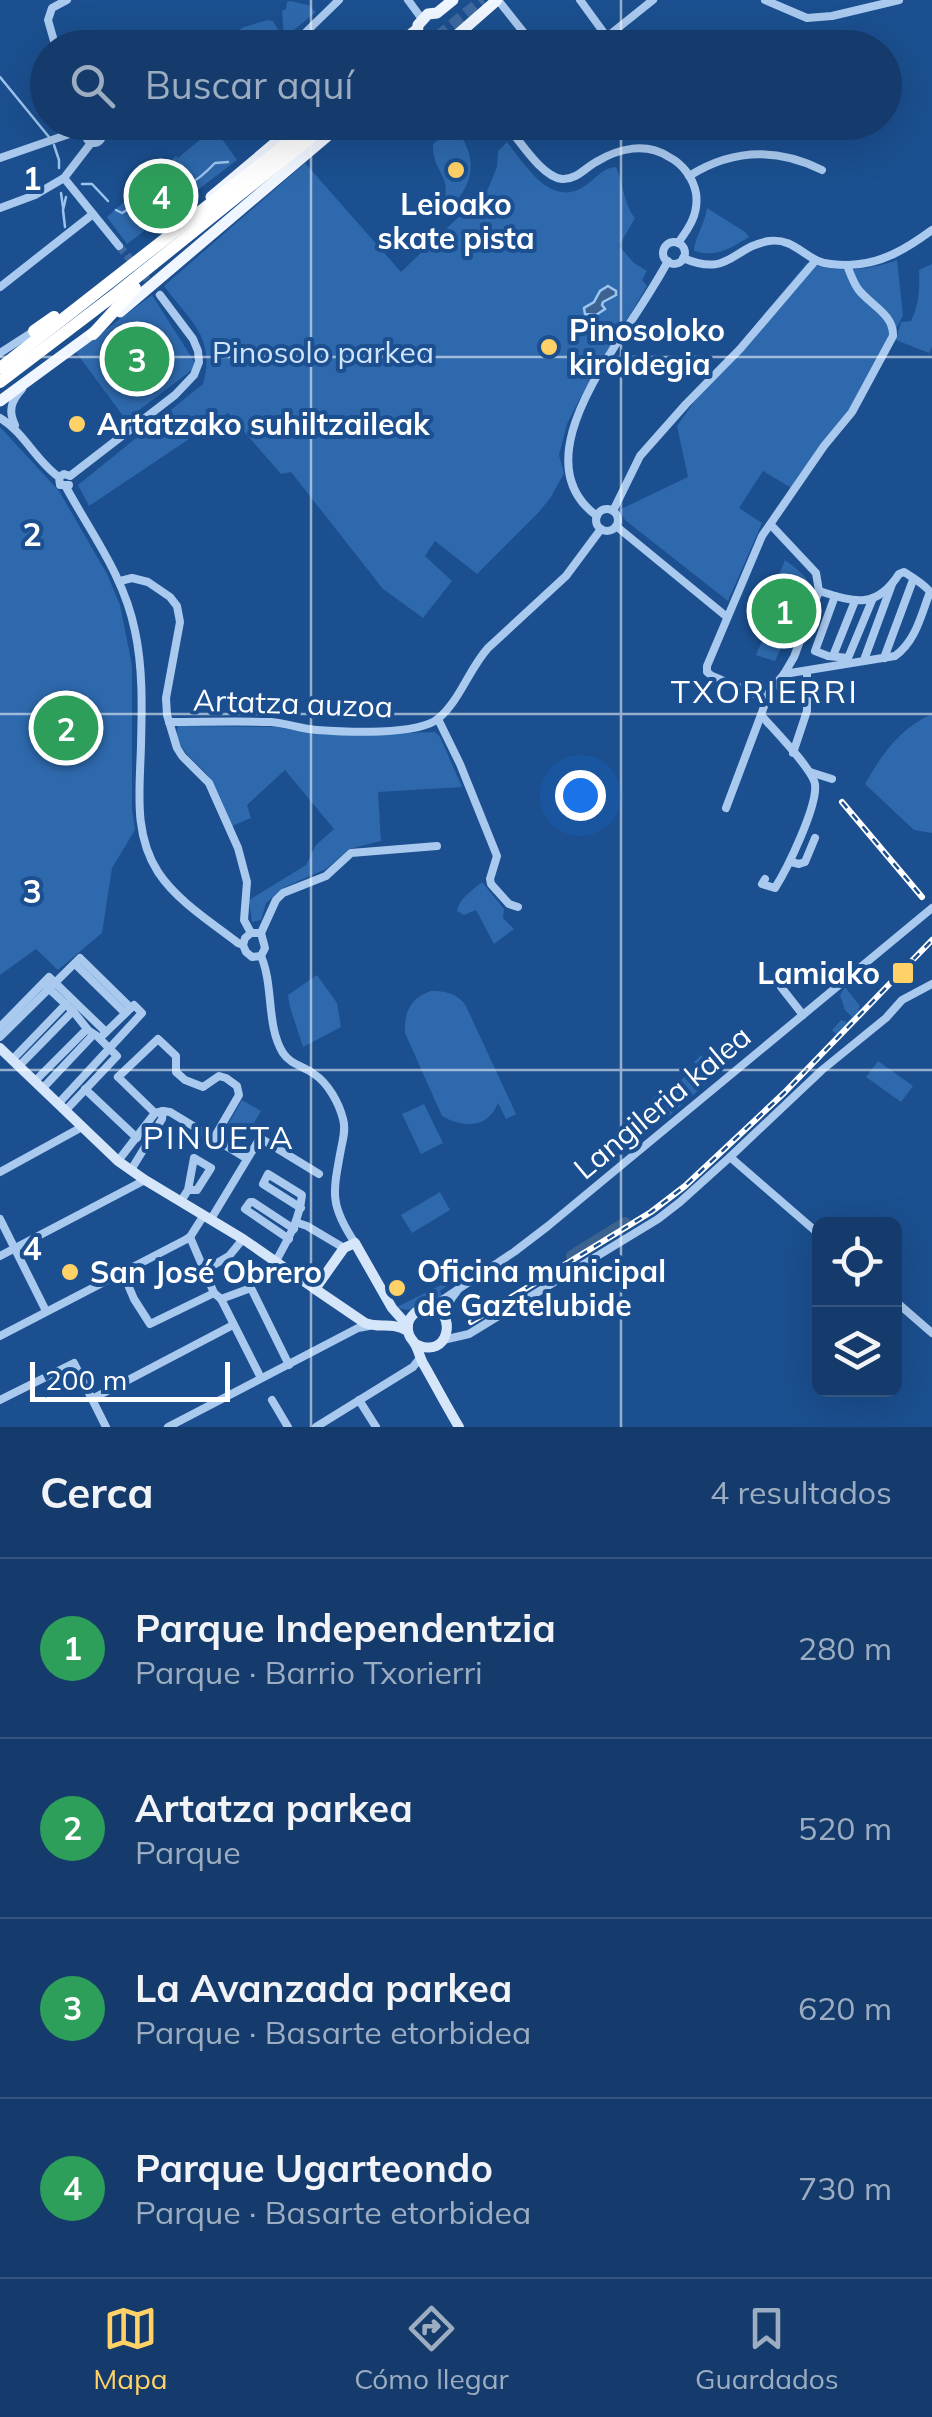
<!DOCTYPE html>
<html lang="es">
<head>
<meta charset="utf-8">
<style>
  body { margin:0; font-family:Mulish,sans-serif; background:#214673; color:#f1f3f6 }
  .controls { position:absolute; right:30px; bottom:30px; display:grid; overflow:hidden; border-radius:15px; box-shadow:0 10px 40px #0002 }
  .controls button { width:90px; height:90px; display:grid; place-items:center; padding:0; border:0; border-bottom:2px solid #33557e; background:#143b6b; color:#f1f3f6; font:50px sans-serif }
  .scale { position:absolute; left:30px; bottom:25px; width:200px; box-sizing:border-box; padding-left:10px; border:5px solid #fff; border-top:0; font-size:28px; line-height:35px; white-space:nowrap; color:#fff; -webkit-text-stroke:8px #1b4f8f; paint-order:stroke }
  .you { position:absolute; left:580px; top:795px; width:35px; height:35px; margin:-25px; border:8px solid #fff; border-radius:50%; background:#1a73e8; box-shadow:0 0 0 15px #1a73e833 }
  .badge { display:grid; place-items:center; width:65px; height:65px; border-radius:50%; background:#ffd166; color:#fff; font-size:32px; font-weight:700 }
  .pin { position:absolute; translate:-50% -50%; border:5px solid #fff; box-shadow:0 2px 10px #0006 }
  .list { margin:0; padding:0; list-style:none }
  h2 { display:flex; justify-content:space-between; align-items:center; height:130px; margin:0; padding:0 40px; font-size:42px }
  h2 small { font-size:32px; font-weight:400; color:#9dadc1 }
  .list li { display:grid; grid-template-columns:65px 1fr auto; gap:30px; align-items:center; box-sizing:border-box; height:180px; padding:0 40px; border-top:2px solid #33557e }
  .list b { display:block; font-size:38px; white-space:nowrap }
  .list p { margin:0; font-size:32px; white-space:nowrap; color:#9dadc1 }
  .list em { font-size:32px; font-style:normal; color:#9dadc1 }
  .icon { flex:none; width:55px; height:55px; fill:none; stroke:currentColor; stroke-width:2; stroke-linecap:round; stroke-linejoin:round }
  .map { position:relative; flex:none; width:932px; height:1427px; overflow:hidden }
  .search { position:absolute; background:#143b6b; box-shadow:0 10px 40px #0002; left:30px; right:30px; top:30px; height:110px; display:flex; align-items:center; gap:25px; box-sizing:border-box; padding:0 35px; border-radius:55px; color:#9dadc1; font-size:38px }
  .sheet { height:850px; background:#143b6b }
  nav { display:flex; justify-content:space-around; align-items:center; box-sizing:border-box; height:140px; border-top:2px solid #33557e; background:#143b6b; font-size:28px; color:#9dadc1 }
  nav a { display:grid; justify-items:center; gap:5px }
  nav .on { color:#ffd166 }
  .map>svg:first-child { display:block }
  .green { fill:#2e69ad }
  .water { fill:#3c6290; stroke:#9cc4f0; stroke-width:2.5 }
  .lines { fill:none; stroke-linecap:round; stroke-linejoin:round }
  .stream { stroke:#9cc4f0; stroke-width:2.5 }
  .river { stroke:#3c6290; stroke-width:12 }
  .street-tunnel { stroke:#3d69a0; stroke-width:8; stroke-dasharray:8 4; stroke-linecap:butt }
  .highway-tunnel { stroke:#3d69a0; stroke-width:12; stroke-dasharray:12 6; stroke-linecap:butt }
  .street { stroke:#a9c9ee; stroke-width:8 }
  .secondary { stroke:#d6e6fa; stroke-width:10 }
  .primary { stroke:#f0f6ff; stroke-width:11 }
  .highway { stroke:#fff; stroke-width:12 }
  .rail-casing { stroke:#fff; stroke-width:6 }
  .rail { stroke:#1b4f8f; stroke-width:2.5; stroke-dasharray:8; stroke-linecap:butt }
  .grid { fill:none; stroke:#fff; stroke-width:2.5; stroke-opacity:0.55 }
  .poi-dot { fill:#ffd166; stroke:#1b4f8f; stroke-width:4 }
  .labels { text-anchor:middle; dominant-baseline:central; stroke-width:8; stroke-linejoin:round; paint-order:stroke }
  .poi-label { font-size:30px; font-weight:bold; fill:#fff; stroke:#1b4f8f; text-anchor:start }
  .park-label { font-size:30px; fill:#cfe3fa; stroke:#1b4f8f }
  .street-label { font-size:30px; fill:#fff; stroke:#1b4f8f }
  .neighbourhood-label { font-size:32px; letter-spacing:2.5px; fill:#fff; stroke:#1b4f8f }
  .grid-label { font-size:32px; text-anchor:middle; font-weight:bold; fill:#fff; stroke:#1b4f8f; stroke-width:8; stroke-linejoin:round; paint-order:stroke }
</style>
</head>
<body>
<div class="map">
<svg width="932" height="1427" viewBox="0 0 932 1427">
  <rect width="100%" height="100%" fill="#1b4f8f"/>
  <g class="green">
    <path d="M290,1L308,5L316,12L284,38L282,11L286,9L287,2Z"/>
    <path d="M268,20L273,21L283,38L270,48L210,47L244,27Z"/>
    <path d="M454,127C483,161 472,191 440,216C457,173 432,176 433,144Z"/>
    <path d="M214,128L237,160L127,244L107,217L176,156L178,158Z"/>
    <path d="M507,142C527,167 553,212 589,183C599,175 603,168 616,167C623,183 624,205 635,218L619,246L634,263L647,271L642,280L647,286L579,400L567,424L559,455L564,473L551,497L539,512L477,574L435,541L425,556L452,581L423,618L383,589L291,472L281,474L228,413L89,506L78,485L203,384C216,337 190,321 164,286L305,163L401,272L488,189L497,167L498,151Z"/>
    <path d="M707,208L745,232L749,237C731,248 716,258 694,251C694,239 705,224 707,208Z"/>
    <path d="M897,260L903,315L870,381L793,489L763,471L739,508L762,523L728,601L625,520L619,510L688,477L677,426L710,379L807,263C837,273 867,271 897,260Z"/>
    <path d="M932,264V347L929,353L896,340L901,322L911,321C919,304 920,289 919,270Z"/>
    <path d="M152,295L197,366L126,420L76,352Z"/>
    <path d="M0,427L59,491L107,574L120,605L132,665V809L135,830L112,868L102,933L58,970L36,949L0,975Z"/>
    <path d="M785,560C825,589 809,590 797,631L790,629L775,661L756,655L763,639L758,637L756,629Z"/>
    <path d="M932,714V833L914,830L865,784C882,754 899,729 932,714Z"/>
    <path d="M178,726L276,727L316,734L349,735L435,732L440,737L462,787L378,792L381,841L349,849L326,869L285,887L266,903L261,920L252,922L249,900L306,865L316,845L334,829L285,770L247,805L251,818L232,826C225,811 220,794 211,780C200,762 172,750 178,726Z"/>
    <path d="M482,882L504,909L503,918L514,929L494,944L476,910L464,915L457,911C460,897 472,891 482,882Z"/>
    <path d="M317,975L337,1003L341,1027L303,1047L290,1007L288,995Z"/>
    <path d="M845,987L860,1006L858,1009L861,1011L837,1035L832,1030L841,1020L847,1022L852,1017L845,1010L840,995Z"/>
    <path d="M431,991C446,991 455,993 465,1004L516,1114L506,1119L498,1103C488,1129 463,1128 442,1116L405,1033C404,1011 411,998 431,991Z"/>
    <path d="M701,1055L717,1074L668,1117L652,1099L658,1094L663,1096L697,1066L694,1062Z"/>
    <path d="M878,1061L913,1086L901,1102L866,1077Z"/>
    <path d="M242,1100L261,1111L240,1146L222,1135Z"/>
    <path d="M424,1104L443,1143L421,1154L402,1114Z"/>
    <path d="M440,1192L450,1210L412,1233L401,1215Z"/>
    <path d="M445,1283L447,1286L440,1291L442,1296C428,1303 413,1315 397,1307Z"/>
  </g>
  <path class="water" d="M608,286L616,291V295L603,302L602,305L605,309L596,315L585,314L584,308L594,302L600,291Z"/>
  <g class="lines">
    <g class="stream">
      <path d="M0,77L49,137"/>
      <path d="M54,145L59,160V168"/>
      <path d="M82,184H92L108,201"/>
      <path d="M61,193L63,207"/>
      <path d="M116,210L122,213C129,209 136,204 144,201C178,188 187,192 215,163L228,162"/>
      <path d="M65,227L63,210L66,197"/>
    </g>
    <path class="river" d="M572,1256L625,1223"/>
    <path class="street-tunnel" d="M119,246L160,295"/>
    <path class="highway-tunnel" d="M424,48L483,0"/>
    <g class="street">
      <path d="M408,0L422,19"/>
      <path d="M498,0L536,48"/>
      <path d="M580,0L607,37"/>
      <path d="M765,0L807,18L832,16L899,0"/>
      <path d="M56,48L48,20L52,8L67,0"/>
      <path d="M286,48L304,34L339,0"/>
      <path d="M593,48L653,0"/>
      <path d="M494,122L503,128L509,122"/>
      <path d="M507,126C520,141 542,177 562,179C576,180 585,168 596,162C619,148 646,142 669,157C683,164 693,178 696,193C699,214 689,228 678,243"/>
      <circle cx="94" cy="135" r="8"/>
      <path d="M102,134L128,122"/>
      <path d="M0,158L78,131L86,134"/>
      <path d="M689,176C732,149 776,147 822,170"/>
      <path d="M64,178L119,246"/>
      <path d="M0,208L35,195L64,178L91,143"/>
      <circle cx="674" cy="253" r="11"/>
      <path d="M683,258C730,278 732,247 769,241C790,238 801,253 818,261C828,265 838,265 848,265C882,264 906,249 932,230"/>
      <path d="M0,287L93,214"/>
      <path d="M0,353L34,331"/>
      <path d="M0,418C24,432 36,461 59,477L60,485H69"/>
      <path d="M15,425C8,411 11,401 22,389"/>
      <path d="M59,477L64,474L70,476L175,395L194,375L199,362L198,351L193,339L160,295"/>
      <path d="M66,487C92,535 124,576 135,631C143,668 142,707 141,745C140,789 133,833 158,872C177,901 211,922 238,943L243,945L246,952L252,957L261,956L265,948L261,933H251L245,938L243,945"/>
      <circle cx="607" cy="520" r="11"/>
      <path d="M613,511L640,456L686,404L740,349L816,260"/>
      <path d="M597,516C535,471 588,389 618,341C635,315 653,289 668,261"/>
      <path d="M616,526L727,617"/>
      <path d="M120,581L132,578L148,582L170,597L177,606L180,622L166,698L167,715L177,748L182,756L209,783L238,848L247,882L244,920L251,933"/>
      <path d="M835,596L815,651L828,656L848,658"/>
      <path d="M833,656L855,601"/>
      <path d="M884,658L913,580"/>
      <path d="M864,660L892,584"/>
      <path d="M848,662V658L873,598"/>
      <path d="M784,674L895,656C916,641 921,615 930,592C925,585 912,577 904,572L899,574C876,610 854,602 819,591"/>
      <path d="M767,699L712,676L707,672V666L762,536L824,446L852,412L893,336C894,314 870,305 858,289C853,282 850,273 847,265"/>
      <path d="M438,719L460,764L497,856L490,879L491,884L509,904L518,907"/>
      <path d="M169,722C203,722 237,721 271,722C286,723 301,729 317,730C344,732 418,736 439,718C460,700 469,669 488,648L566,576L601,529"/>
      <path d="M793,753L807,711V671"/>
      <path d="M810,772L832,779"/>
      <path d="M726,808L761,715"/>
      <path d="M791,862L799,864L805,862L815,838"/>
      <path d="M765,879L762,884L775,888C787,869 818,806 815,784C812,768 773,729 761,715L769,692L784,674L794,657L819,591L816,573L771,525"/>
      <path d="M261,933L276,900L283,893L326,876L351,853L437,846"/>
      <path d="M261,956C274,986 266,1026 283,1053C291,1065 304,1066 314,1074C328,1083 339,1103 343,1119C346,1129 343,1139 341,1149C333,1193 329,1204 355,1243"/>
      <path d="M75,964L125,1013"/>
      <path d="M44,984L73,1011L88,1030L97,1036L117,1056L65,1111"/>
      <path d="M781,987L803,1015"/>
      <path d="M0,1027L49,977L106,1032"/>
      <path d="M0,1037L80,958L131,1008"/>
      <path d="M12,1060L66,1004"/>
      <path d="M19,1066L73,1011"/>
      <path d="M118,1077L158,1039L176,1056V1072L185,1080L203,1087L219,1076L226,1078L237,1086L239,1095L214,1138"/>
      <path d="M118,1077L155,1113"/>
      <path d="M35,1081L87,1029"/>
      <path d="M42,1089L93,1035"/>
      <path d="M85,1089L137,1138"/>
      <path d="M58,1104L142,1013L134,1005L100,1038"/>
      <path d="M163,1111L170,1112L246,1158"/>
      <path d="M730,1157L820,1235"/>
      <path d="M118,1161L155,1113L163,1111L162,1119L131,1170"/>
      <path d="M0,1172L82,1127"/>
      <path d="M181,1201L188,1190L194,1158L211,1168L197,1190H188"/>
      <path d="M0,1219L46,1311"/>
      <path d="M211,1219L260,1138L319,1174"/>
      <path d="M298,1223L307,1226L344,1248"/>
      <path d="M190,1237L214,1293L221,1299L261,1378"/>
      <path d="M289,1239L245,1209L250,1202H253L294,1229"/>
      <path d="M0,1256L145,1180"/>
      <path d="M276,1261C289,1237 299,1221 302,1195L268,1174L263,1184L301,1208"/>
      <path d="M205,1270L229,1256L243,1239"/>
      <path d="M123,1273L134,1299L150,1324L214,1293"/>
      <path d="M221,1299L251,1288L289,1365"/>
      <path d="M894,1300L932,1333"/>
      <path d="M430,1308L514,1252L548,1226L932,908"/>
      <path d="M445,1319L451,1299L457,1291"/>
      <path d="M0,1336L185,1240L190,1237L204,1215"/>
      <path d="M443,1340L469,1334L658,1219L680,1202L730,1157L822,1070L886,1018L902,1000L932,984"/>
      <path d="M92,1399L233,1325"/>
      <path d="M0,1400L74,1363L106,1427"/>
      <path d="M272,1400L288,1427"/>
      <path d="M359,1400L376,1427"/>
      <path d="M168,1427L358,1328L369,1326"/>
      <path d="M316,1427L413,1367L420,1358"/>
    </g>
    <g class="secondary">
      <path d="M0,1048L118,1161L145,1180L243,1239L315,1289"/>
      <path d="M408,1326L392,1308L355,1243L344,1248L315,1289L365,1323C382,1329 389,1321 408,1331"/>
      <path d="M414,1343C451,1364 459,1305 426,1308C420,1309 416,1311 412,1316C409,1319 407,1325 408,1330C409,1339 411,1337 415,1344C419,1351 420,1359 424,1365C436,1386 447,1407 459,1427"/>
    </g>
    <g class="primary">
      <path d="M394,48L416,30"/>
      <path d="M424,48L417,38L418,25L428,14L437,13L453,0"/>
      <path d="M449,48L456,36L497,0"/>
      <path d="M211,197L300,122"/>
      <path d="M120,312L344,122"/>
      <path d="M0,401L97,330"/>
    </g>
    <g class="highway">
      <path d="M34,331L54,317"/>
      <path d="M93,334L135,288"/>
      <path d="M0,368L315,122"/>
      <path d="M0,382L117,293L330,122"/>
    </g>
    <defs>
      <g id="rail">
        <path d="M842,802L922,897"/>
        <path d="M471,1322L651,1212L685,1186L784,1093L932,940"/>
      </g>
    </defs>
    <use href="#rail" class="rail-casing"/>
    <use href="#rail" class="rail"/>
  </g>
  <path class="grid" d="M311,0V48M621,0V48M311,122V1427M621,122V1427M0,357H932M0,714H932M0,1070H932"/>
  <g class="poi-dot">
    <circle cx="456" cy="170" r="10"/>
    <circle cx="549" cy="347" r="10"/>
    <circle cx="77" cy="424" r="10"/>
    <rect x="891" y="961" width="24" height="24" rx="5"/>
    <circle cx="70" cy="1272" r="10"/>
    <circle cx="397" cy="1288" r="10"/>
  </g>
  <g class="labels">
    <g class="poi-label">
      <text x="456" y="204" text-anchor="middle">Leioako<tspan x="456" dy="34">skate pista</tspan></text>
      <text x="569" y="330">Pinosoloko<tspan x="569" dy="34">kiroldegia</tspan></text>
      <text x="97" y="424">Artatzako suhiltzaileak</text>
      <text x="880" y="973" text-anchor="end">Lamiako</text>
      <text x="417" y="1271">Oficina municipal<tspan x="417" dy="34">de Gaztelubide</tspan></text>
      <text x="90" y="1272">San José Obrero</text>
    </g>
    <g class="park-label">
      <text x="323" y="352">Pinosolo parkea</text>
    </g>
    <g class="street-label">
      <text transform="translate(293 703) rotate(2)">Artatza auzoa</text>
      <text transform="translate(662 1102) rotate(-40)">Langileria kalea</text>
    </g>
    <g class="neighbourhood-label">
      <text x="765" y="691">TXORIERRI</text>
      <text x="219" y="1137">PINUETA</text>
    </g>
  </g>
  <g class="grid-label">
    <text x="32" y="190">1</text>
    <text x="32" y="546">2</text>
    <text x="32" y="903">3</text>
    <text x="32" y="1260">4</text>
  </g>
</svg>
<div class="controls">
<button><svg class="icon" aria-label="locate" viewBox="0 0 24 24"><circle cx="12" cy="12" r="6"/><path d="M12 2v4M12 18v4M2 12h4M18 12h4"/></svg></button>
<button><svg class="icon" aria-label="layers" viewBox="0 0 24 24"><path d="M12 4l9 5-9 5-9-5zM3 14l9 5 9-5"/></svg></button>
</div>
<div class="scale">200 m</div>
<div class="you"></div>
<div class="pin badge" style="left:784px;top:611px;background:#2e9e5b">1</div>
<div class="pin badge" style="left:66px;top:728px;background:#2e9e5b">2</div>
<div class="pin badge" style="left:137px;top:359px;background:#2e9e5b">3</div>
<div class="pin badge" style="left:161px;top:196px;background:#2e9e5b">4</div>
<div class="search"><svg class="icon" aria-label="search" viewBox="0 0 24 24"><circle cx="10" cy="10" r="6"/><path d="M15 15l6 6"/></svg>Buscar aquí</div>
</div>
<section class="sheet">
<h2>Cerca<small>4 resultados</small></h2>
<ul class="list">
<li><span class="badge" style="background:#2e9e5b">1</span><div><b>Parque Independentzia</b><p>Parque · Barrio Txorierri</p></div><em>280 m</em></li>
<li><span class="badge" style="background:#2e9e5b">2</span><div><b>Artatza parkea</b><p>Parque</p></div><em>520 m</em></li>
<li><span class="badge" style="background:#2e9e5b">3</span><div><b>La Avanzada parkea</b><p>Parque · Basarte etorbidea</p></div><em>620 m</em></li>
<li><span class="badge" style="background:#2e9e5b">4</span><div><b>Parque Ugarteondo</b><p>Parque · Basarte etorbidea</p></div><em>730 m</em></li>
</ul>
</section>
<nav>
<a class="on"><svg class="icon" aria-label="map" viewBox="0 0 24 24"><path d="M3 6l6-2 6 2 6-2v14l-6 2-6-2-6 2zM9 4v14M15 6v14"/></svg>Mapa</a>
<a><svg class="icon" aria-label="directions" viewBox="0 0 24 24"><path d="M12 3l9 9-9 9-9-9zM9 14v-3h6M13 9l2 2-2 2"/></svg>Cómo llegar</a>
<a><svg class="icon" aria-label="saved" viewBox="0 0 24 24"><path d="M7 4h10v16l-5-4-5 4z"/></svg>Guardados</a>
</nav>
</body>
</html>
